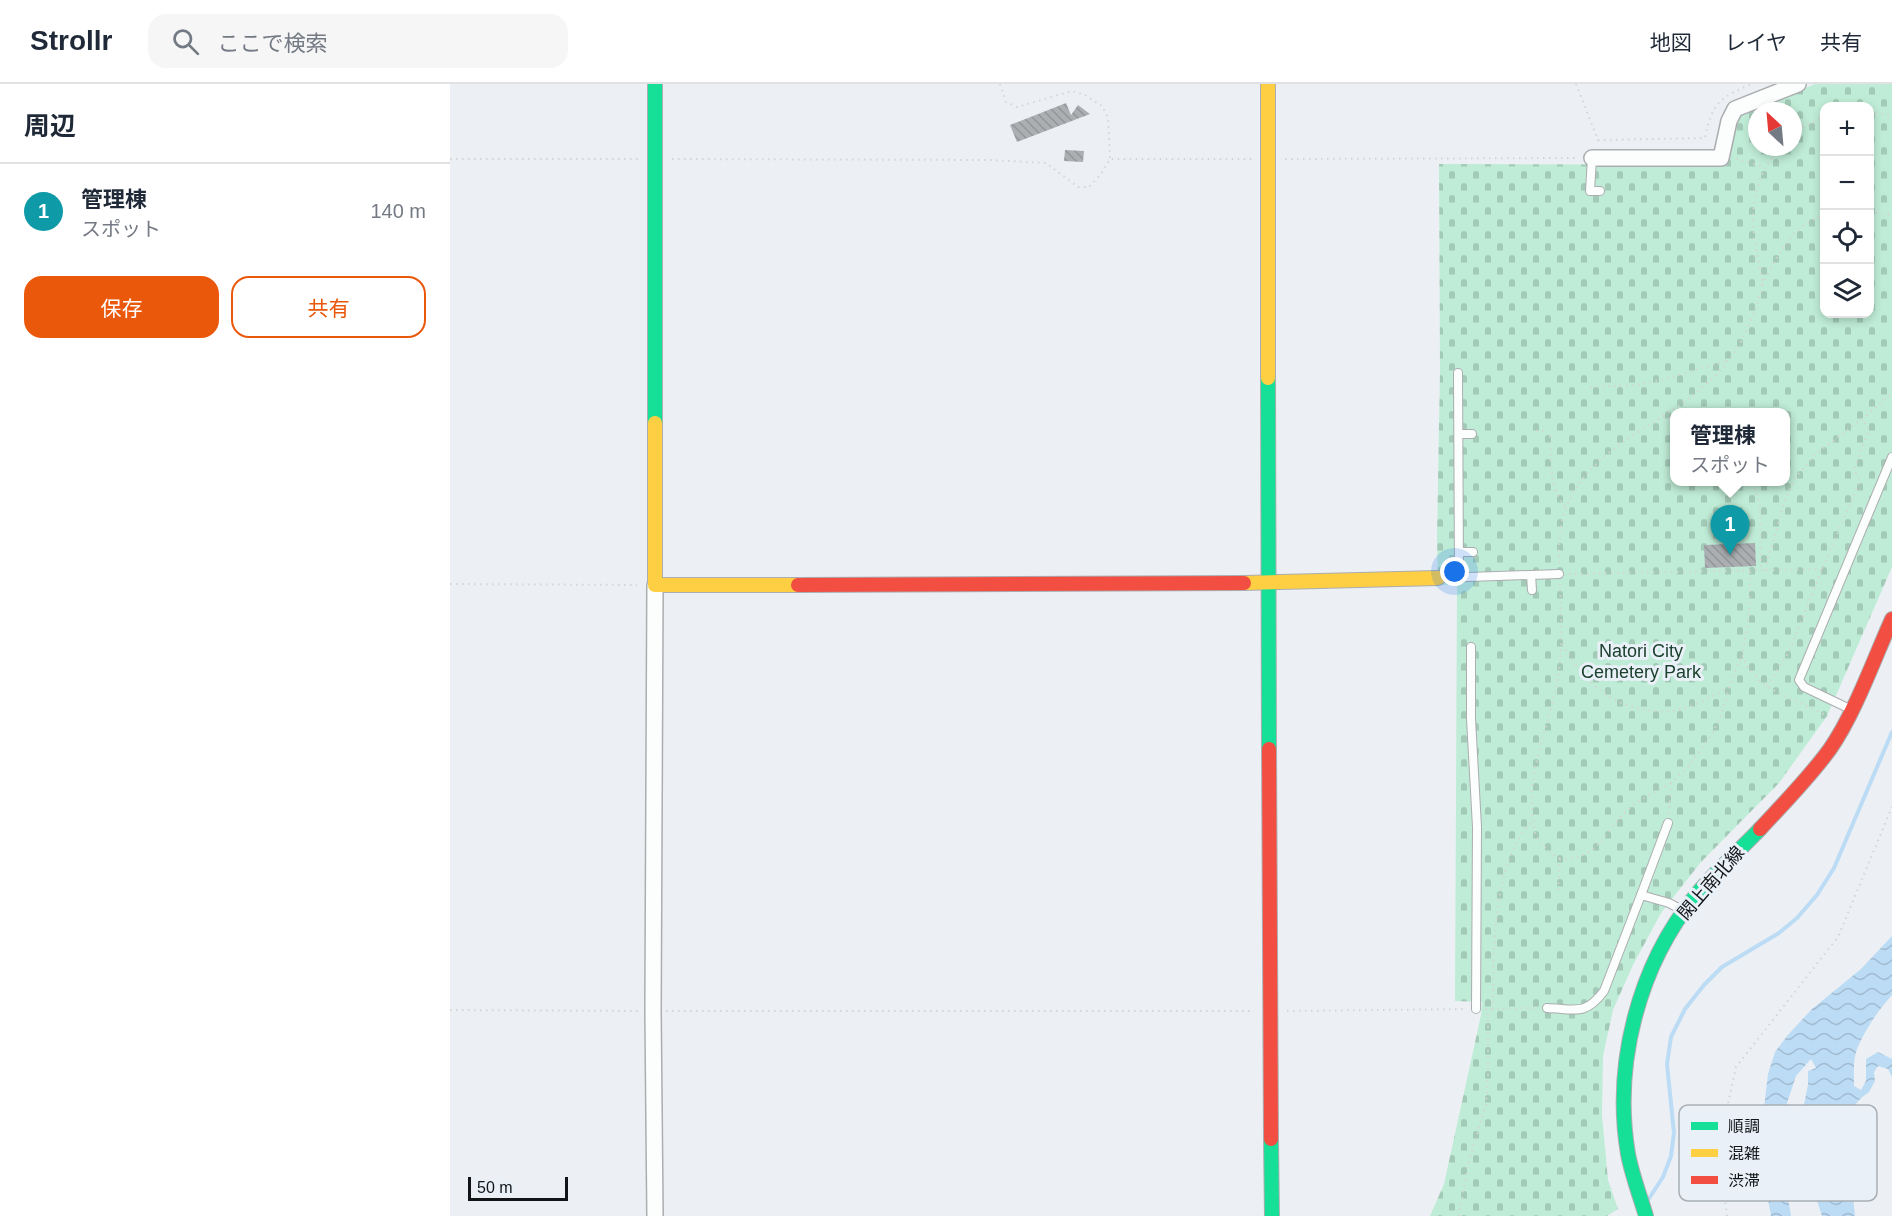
<!DOCTYPE html>
<html lang="ja">
<head>
<meta charset="utf-8">
<style>
  body { margin:0; font-family:Arial,"Noto Sans JP",sans-serif; background:#f6f6f7; color:#1f2937 }
  .controls { position:absolute; right:18px; top:18px; display:grid; overflow:hidden; border-radius:12px; box-shadow:0 3px 9px #0003 }
  .controls button { width:54px; height:54px; display:grid; place-items:center; padding:0; border:0; border-bottom:2px solid #e0e1e3; background:#fff; color:#1f2937; font:30px sans-serif }
  .compass { position:absolute; left:1298px; top:18px; width:54px; height:54px; border-radius:50%; background:#fff; box-shadow:0 3px 9px #0003; rotate:334deg }
  .scale { position:absolute; left:18px; bottom:15px; width:100px; box-sizing:border-box; padding-left:6px; border:3px solid #121517; border-top:0; font-size:16px; line-height:21px; white-space:nowrap; color:#121517; -webkit-text-stroke:4px #e9f0f7; paint-order:stroke }
  .you { position:absolute; left:1005px; top:488px; width:21px; height:21px; margin:-15px; border:4px solid #fff; border-radius:50%; background:#1a73e8; box-shadow:0 0 0 9px #1a73e833 }
  .badge { display:grid; place-items:center; width:39px; height:39px; border-radius:50%; background:#ea580c; color:#fff; font-size:20px; font-weight:700 }
  .pin { position:absolute; translate:-50% -50px; filter:drop-shadow(0 2px 3px #0008) }
  .pin::after { content:''; position:absolute; top:32px; width:21px; height:18px; background:inherit; clip-path:polygon(0 0,100% 0,50% 100%) }
  .popup { position:absolute; left:1220px; top:324px; width:120px; height:78px; box-sizing:border-box; display:grid; place-content:center; border-radius:12px; background:#fff; filter:drop-shadow(0 2px 4px #0005); font-size:20px; white-space:nowrap; color:#747a83 }
  .popup b { font-size:22px; color:#1f2937 }
  .popup::after { content:''; position:absolute; left:50%; top:100%; margin-left:-12px; border:12px solid transparent; border-top-color:#fff }
  .list { margin:0; padding:0; list-style:none }
  h2 { display:flex; justify-content:space-between; align-items:center; height:78px; margin:0; padding:0 24px; font-size:26px }
  h2 small { font-size:20px; font-weight:400; color:#747a83 }
  .list li { display:grid; grid-template-columns:39px 1fr auto; gap:18px; align-items:center; box-sizing:border-box; height:96px; padding:0 24px; border-top:2px solid #e0e1e3 }
  .list b { display:block; font-size:22px; white-space:nowrap }
  .list p { margin:0; font-size:20px; white-space:nowrap; color:#747a83 }
  .list em { font-size:20px; font-style:normal; color:#747a83 }
  .actions { display:flex; gap:12px; padding:18px 24px }
  .actions a { flex:1; padding:14px 0; border:2px solid #ea580c; border-radius:18px; text-align:center; font-size:21px; color:#ea580c }
  .actions .main { background:#ea580c; color:#fff }
  .icon { flex:none; width:33px; height:33px; fill:none; stroke:currentColor; stroke-width:2; stroke-linecap:round; stroke-linejoin:round }
  .map { position:relative; flex:none; width:1442px; height:1132px; overflow:hidden }
  header { display:flex; align-items:center; gap:36px; box-sizing:border-box; height:84px; padding:0 30px; background:#fff; border-bottom:2px solid #e0e1e3 }
  header strong { font-size:28px }
  nav { display:flex; gap:33px; margin-inline-start:auto; font-size:21px }
  .search { width:420px; height:54px; background:#f6f6f7; display:flex; align-items:center; gap:15px; box-sizing:border-box; padding:0 21px; border-radius:18px; color:#747a83; font-size:22px }
  main { display:flex }
  aside { flex:1; background:#fff }
  .map>svg:first-child { display:block }
  .cemetery { fill:url(#cemetery-stones); fill-rule:evenodd }
  .water { fill:url(#water-waves) }
  .lines { fill:none; stroke-linecap:round; stroke-linejoin:round }
  .stream { stroke:#bcdbf4; stroke-width:4 }
  .building { fill:url(#building-back-hatch) }
  .lane-casing { stroke:#abadb0; stroke-width:10 }
  .street-casing { stroke:#abadb0; stroke-width:18 }
  .fast-casing { stroke:#abadb0; stroke-width:16 }
  .slow-casing { stroke:#abadb0; stroke-width:16 }
  .jam-casing { stroke:#abadb0; stroke-width:16 }
  .path { stroke:#d3d5d6; stroke-width:2; stroke-dasharray:1.5 4.5; stroke-linecap:butt }
  .lane { stroke:#fcfdfd; stroke-width:8 }
  .street { stroke:#fcfdfd; stroke-width:15 }
  .fast { stroke:#16e098; stroke-width:14 }
  .slow { stroke:#ffcf43; stroke-width:14 }
  .jam { stroke:#f24e42; stroke-width:14 }
  .labels { text-anchor:middle; dominant-baseline:central; stroke-width:6; stroke-linejoin:round; paint-order:stroke }
  .park-label { font-size:18px; fill:#1c412e; stroke:#e9f0f7 }
  .street-label { font-size:18px; fill:#121517; stroke:#e9f0f7 }
  .key { fill:#e9f0f7; stroke:#a8aeb4; stroke-width:1.5 }
  .key-label { font-size:16px; fill:#121517 }
</style>
</head>
<body>
<header>
<strong>Strollr</strong>
<div class="search"><svg class="icon" aria-label="search" viewBox="0 0 24 24"><circle cx="10" cy="10" r="6"/><path d="M15 15l6 6"/></svg>ここで検索</div>
<nav><a>地図</a><a>レイヤ</a><a>共有</a></nav>
</header>
<main>
<aside>
<h2>周辺<small></small></h2>
<ul class="list">
<li><span class="badge" style="background:#0f9aa8">1</span><div><b>管理棟</b><p>スポット</p></div><em>140 m</em></li>
</ul>
<div class="actions"><a class="main">保存</a><a>共有</a></div>
</aside>
<div class="map">
<svg width="1442" height="1132" viewBox="0 0 1442 1132">
  <defs>
    <pattern id="cemetery-stones" width="16" height="16" patternUnits="userSpaceOnUse" patternTransform="scale(1.5)"><rect width="16" height="16" fill="#bfecd6"/><path d="M2 7V4a2 2 0 0 1 4 0v3zM10 15v-3a2 2 0 0 1 4 0v3z" fill="#a3cab7"/></pattern>
    <pattern id="water-waves" width="16" height="10" patternUnits="userSpaceOnUse" patternTransform="scale(1.5)"><rect width="16" height="10" fill="#bcdbf4"/><path d="M0 5q4-4 8 0t8 0" fill="none" stroke="#a1bbd0"/></pattern>
    <pattern id="building-back-hatch" width="6" height="6" patternUnits="userSpaceOnUse" patternTransform="scale(1.5)"><rect width="6" height="6" fill="#acafb2"/><path d="M-1 5l2 2M0 0l6 6M5-1l2 2" fill="none" stroke="#939698"/></pattern>
  </defs>
  <rect width="100%" height="100%" fill="#ecf0f4"/>
  <path class="cemetery" d="M1365,0H1442V483L1377,632L1329,699L1251,778L1211,829L1183,881L1163,926L1153,972L1152,1031L1158,1096L1168,1125L1157,1132H980L994,1100L1031,931L1032,918L1005,917L1007,501H988L987,453L990,287L989,80L1268,81L1288,32ZM1374,22H1420V230H1374ZM1307,27H1343V63H1307ZM1224,328H1336V398H1224Z"/>
  <path class="water" d="M1442,852V911C1429,925 1412,950 1406,968C1403,979 1404,991 1404,1002L1411,1006L1416,997V975L1428,968L1442,975V993L1438,985L1428,982L1424,988L1425,997L1419,1008L1411,1014L1405,1021L1397,1056L1405,1132H1372L1359,1091L1352,1030L1358,1001V987L1366,984L1361,975L1346,992L1337,1019L1332,1045L1331,1073L1341,1132H1321L1308,1057L1314,1024L1318,990L1325,968L1337,952L1362,925L1411,885Z"/>
  <g class="lines">
    <path class="stream" d="M1198,1116L1213,1093L1221,1072L1224,1049L1217,980L1221,953L1235,925L1254,901L1272,883L1329,849L1347,834L1367,811L1384,784L1442,648"/>
  </g>
  <g class="building">
    <path d="M616,19L621,31L628,21L640,30L567,58L560,41Z"/>
    <path d="M615,66L634,67L633,78L614,77Z"/>
    <path d="M1305,459L1306,482L1255,484L1254,461Z"/>
  </g>
  <g class="lines">
    <defs>
      <g id="lane">
        <path d="M1142,74L1140,107H1150"/>
        <path d="M1008,289L1009,494"/>
        <path d="M1009,350H1022"/>
        <path d="M1009,468H1023"/>
        <path d="M1081,491L1082,506"/>
        <path d="M989,494L1109,490"/>
        <path d="M1021,563V635L1027,743L1026,925"/>
        <path d="M1400,625L1354,603L1349,596L1442,373"/>
        <path d="M1191,811L1218,739"/>
        <path d="M1097,924C1126,925 1135,932 1154,907L1191,811L1219,819L1232,826"/>
      </g>
      <g id="street">
        <path d="M1142,74H1271L1279,37L1285,25L1348,0"/>
        <path d="M205,1132L203,927L205,501"/>
      </g>
      <g id="fast">
        <path d="M205,0V339"/>
        <path d="M818,294L819,665"/>
        <path d="M821,1055L822,1132"/>
        <path d="M1196,1132C1190,1112 1182,1091 1178,1070C1163,981 1188,882 1246,811C1265,788 1289,767 1310,745"/>
      </g>
      <g id="slow">
        <path d="M818,0V294"/>
        <path d="M205,339V501H348"/>
        <path d="M794,499L988,494"/>
      </g>
      <g id="jam">
        <path d="M348,501L794,499"/>
        <path d="M819,665L821,1055"/>
        <path d="M1310,745C1334,719 1359,694 1380,665C1405,629 1424,575 1442,535"/>
      </g>
    </defs>
    <use href="#lane" class="lane-casing"/>
    <use href="#street" class="street-casing"/>
    <use href="#fast" class="fast-casing"/>
    <use href="#slow" class="slow-casing"/>
    <use href="#jam" class="jam-casing"/>
    <g class="path">
      <path d="M550,0L556,18L567,23L622,7L635,11L652,22L658,34L660,75"/>
      <path d="M1126,0L1148,56L1146,61"/>
      <path d="M1420,27L1442,32"/>
      <path d="M1343,51L1353,43L1374,33"/>
      <path d="M1148,56L1255,54C1262,19 1270,13 1302,0"/>
      <path d="M0,75H189"/>
      <path d="M222,75L540,76L596,79L628,103H639L651,90L660,75H802"/>
      <path d="M835,75L1129,74"/>
      <path d="M1286,75L1315,83"/>
      <path d="M1420,128L1442,131"/>
      <path d="M1312,201C1327,173 1342,140 1374,131"/>
      <path d="M1140,303L1185,301L1216,295L1278,276"/>
      <path d="M1213,332L1224,335"/>
      <path d="M1086,347H1096"/>
      <path d="M1100,352C1101,376 1099,405 1116,424"/>
      <path d="M1303,398L1310,421L1311,486"/>
      <path d="M1109,479C1109,464 1109,448 1113,434C1127,382 1172,359 1213,332C1240,315 1266,295 1284,269C1294,255 1310,218 1312,201C1313,192 1308,179 1307,170C1299,130 1302,95 1330,63"/>
      <path d="M1315,486L1334,419L1345,394L1367,369L1412,335L1442,309"/>
      <path d="M1300,488L1299,531L1292,571L1297,582L1312,599L1328,609L1378,632"/>
      <path d="M1119,490L1377,485"/>
      <path d="M0,500L187,501"/>
      <path d="M1112,560C1132,591 1149,615 1187,624C1200,627 1215,629 1228,626C1246,622 1263,612 1279,603"/>
      <path d="M1317,602L1339,568L1372,485L1410,397L1404,385L1419,346L1412,335"/>
      <path d="M1219,730L1221,699L1238,683L1262,650L1272,629L1279,603L1292,571"/>
      <path d="M1110,775C1100,769 1093,763 1087,753C1084,748 1084,741 1083,735C1076,684 1102,637 1109,587C1113,558 1111,529 1110,500"/>
      <path d="M1108,806L1110,775C1148,777 1155,745 1180,724C1192,714 1206,707 1221,699"/>
      <path d="M1035,925L1086,924"/>
      <path d="M1043,925C1043,873 1042,775 1082,738"/>
      <path d="M0,926L189,927"/>
      <path d="M216,927H801"/>
      <path d="M837,927L1017,925"/>
      <path d="M1009,1132L1018,1080L1036,1020L1038,992V925"/>
      <path d="M1277,1132L1270,1075L1274,1038L1286,983L1388,853L1442,723"/>
    </g>
    <use href="#lane" class="lane"/>
    <use href="#street" class="street"/>
    <use href="#fast" class="fast"/>
    <use href="#slow" class="slow"/>
    <use href="#jam" class="jam"/>
  </g>
  <g class="labels">
    <g class="park-label">
      <text x="1191" y="567">Natori City<tspan x="1191" dy="21">Cemetery Park</tspan></text>
    </g>
    <g class="street-label">
      <text transform="translate(1261 799) rotate(-49)">閖上南北線</text>
    </g>
  </g>
  <rect x="1229" y="1021" width="198" height="96" rx="9" class="key"/>
  <rect x="1241" y="1038" width="27" height="8" fill="#16e098"/>
  <rect x="1241" y="1065" width="27" height="8" fill="#ffcf43"/>
  <rect x="1241" y="1092" width="27" height="8" fill="#f24e42"/>
  <g class="key-label">
    <text x="1278" y="1048">順調</text>
    <text x="1278" y="1075">混雑</text>
    <text x="1278" y="1102">渋滞</text>
  </g>
</svg>
<div class="controls">
<button>+</button>
<button>−</button>
<button><svg class="icon" aria-label="locate" viewBox="0 0 24 24"><circle cx="12" cy="12" r="6"/><path d="M12 2v4M12 18v4M2 12h4M18 12h4"/></svg></button>
<button><svg class="icon" aria-label="layers" viewBox="0 0 24 24"><path d="M12 4l9 5-9 5-9-5zM3 14l9 5 9-5"/></svg></button>
</div>
<svg class="compass" viewBox="-18 -18 36 36"><path d="M0-13l5 13h-10z" fill="#e53935"/><path d="M0 13l5-13h-10z" fill="#747a83"/></svg>
<div class="scale">50 m</div>
<div class="you"></div>
<div class="pin badge" style="left:1280px;top:471px;background:#0f9aa8">1</div>
<div class="popup"><b>管理棟</b>スポット</div>
</div>
</main>
</body>
</html>
